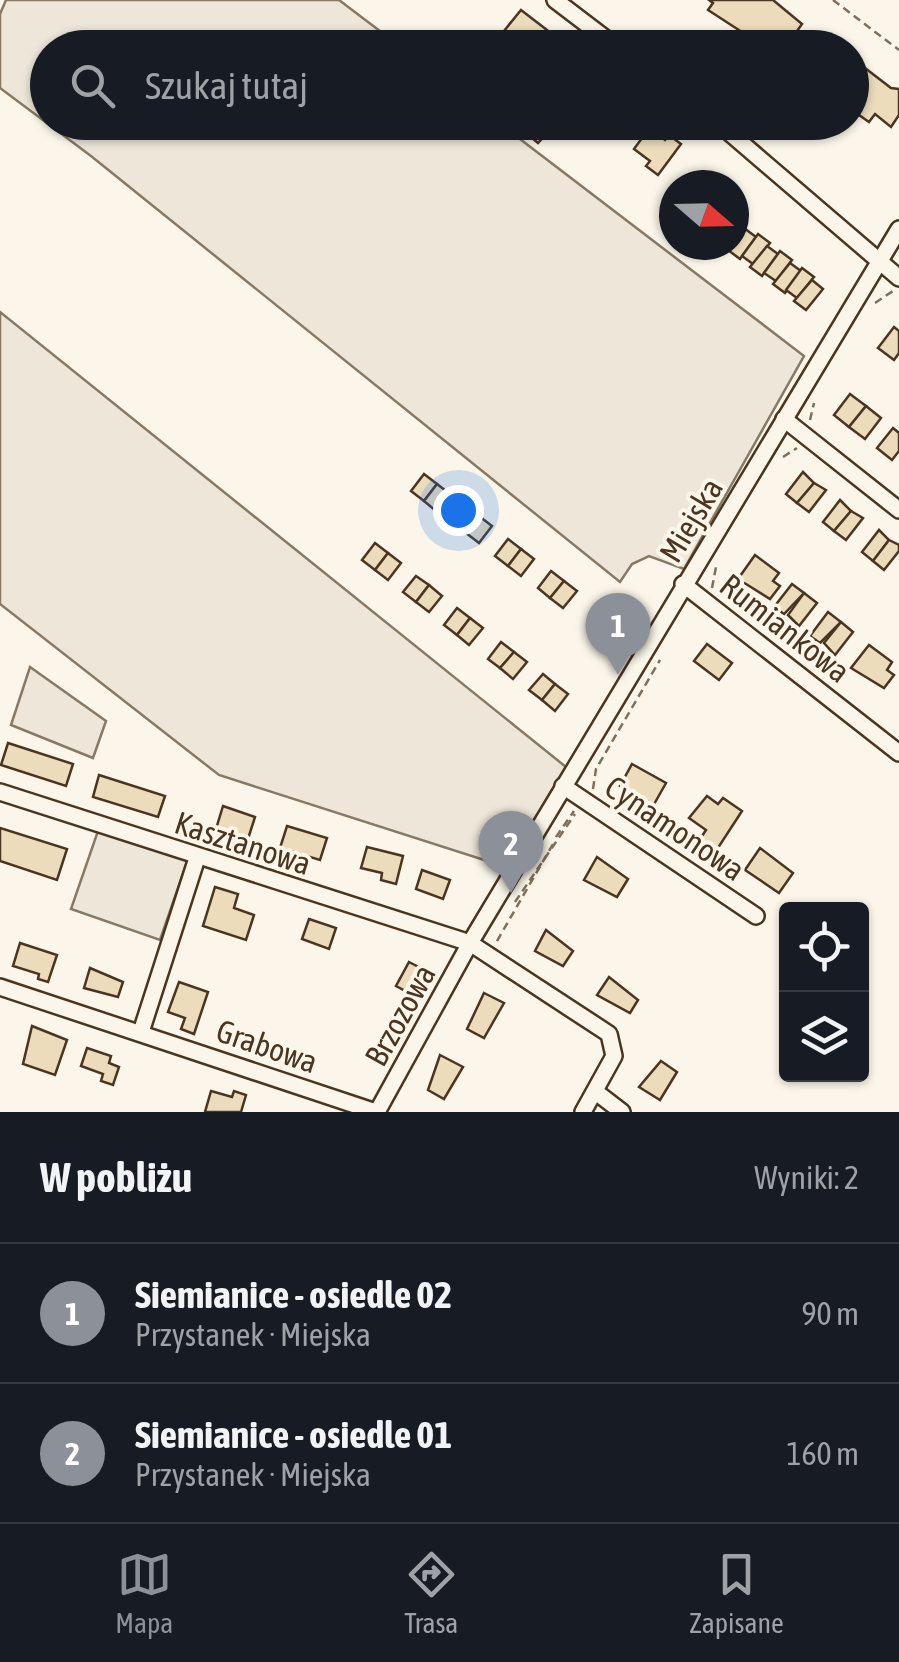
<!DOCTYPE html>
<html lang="pl">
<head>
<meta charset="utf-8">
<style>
  body { margin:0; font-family:"Asap Condensed",sans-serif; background:#20242c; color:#f1f3f6 }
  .controls { position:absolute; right:30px; bottom:30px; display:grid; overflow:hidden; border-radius:10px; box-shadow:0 2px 8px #0004 }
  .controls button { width:90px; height:90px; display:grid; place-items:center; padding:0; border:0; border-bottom:2px solid #363941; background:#171b24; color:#f1f3f6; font:50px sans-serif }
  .compass { position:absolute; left:659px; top:170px; width:90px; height:90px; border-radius:50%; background:#171b24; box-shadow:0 2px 8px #0004; rotate:110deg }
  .you { position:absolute; left:458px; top:510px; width:35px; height:35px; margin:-25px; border:8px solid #fff; border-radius:50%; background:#1a73e8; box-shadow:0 0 0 15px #1a73e833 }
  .badge { display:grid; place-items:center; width:65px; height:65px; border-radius:50%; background:#8c9099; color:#fff; font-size:32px; font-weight:700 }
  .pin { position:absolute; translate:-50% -82px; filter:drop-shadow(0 2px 5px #0008) }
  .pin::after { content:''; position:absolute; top:52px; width:35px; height:30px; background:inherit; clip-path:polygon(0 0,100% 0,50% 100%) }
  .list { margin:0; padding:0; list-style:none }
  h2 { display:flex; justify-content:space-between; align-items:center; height:130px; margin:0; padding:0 40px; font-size:42px }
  h2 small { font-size:32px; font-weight:400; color:#9ea1a6 }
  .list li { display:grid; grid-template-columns:65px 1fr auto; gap:30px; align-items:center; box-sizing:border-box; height:140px; padding:0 40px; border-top:2px solid #363941 }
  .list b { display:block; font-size:38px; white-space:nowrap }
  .list p { margin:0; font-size:32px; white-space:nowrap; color:#9ea1a6 }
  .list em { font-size:32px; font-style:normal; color:#9ea1a6 }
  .icon { flex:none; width:55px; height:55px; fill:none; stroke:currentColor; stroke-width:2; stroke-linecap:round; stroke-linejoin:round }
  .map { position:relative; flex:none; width:899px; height:1112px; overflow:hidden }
  .search { position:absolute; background:#171b24; box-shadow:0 2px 8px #0004; left:30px; right:30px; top:30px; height:110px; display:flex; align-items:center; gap:25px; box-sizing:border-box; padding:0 35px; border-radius:55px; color:#9ea1a6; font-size:38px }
  .sheet { height:410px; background:#171b24 }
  nav { display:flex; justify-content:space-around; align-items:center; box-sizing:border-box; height:140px; border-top:2px solid #363941; background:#171b24; font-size:28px; color:#9ea1a6 }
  nav a { display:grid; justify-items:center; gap:5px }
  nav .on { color:#8c9099 }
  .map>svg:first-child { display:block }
  .green { fill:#ede6d9; stroke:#887966; stroke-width:2.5 }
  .parking { fill:#ede7d9; stroke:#887966; stroke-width:2.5 }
  .building { fill:#ecdcbc; stroke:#4a3520; stroke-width:2.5 }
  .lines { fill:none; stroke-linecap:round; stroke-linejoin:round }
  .minor-casing { stroke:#4a3520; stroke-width:20 }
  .path { stroke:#7f6f5c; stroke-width:2.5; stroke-dasharray:8 5; stroke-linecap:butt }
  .minor { stroke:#fbf6e9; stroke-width:15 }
  .labels { text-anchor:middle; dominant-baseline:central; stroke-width:8; stroke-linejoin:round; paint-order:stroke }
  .street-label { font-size:32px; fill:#4a3520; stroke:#fbf6e9 }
</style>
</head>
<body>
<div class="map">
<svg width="899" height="1112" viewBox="0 0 899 1112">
  <rect width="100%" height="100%" fill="#fbf6e9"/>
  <g class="green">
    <path d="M6,0H339L401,47L48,48V122L499,123L804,356L684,569L649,556L632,564L620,582L91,156L0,88V14Z"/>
    <path d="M0,312L566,767L506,867L219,775L0,604Z"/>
    <path d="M30,667L106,721L93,758L11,725Z"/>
  </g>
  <path class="parking" d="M99,828L188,859L160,940L71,909Z"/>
  <g class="building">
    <path d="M709,0H773L802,24L785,48L767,37L762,45L708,10L713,3Z"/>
    <path d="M521,10L547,30L533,48H523L504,31Z"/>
    <path d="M852,58L891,88L899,89V115L891,127L875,114L869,122L852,110Z"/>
    <path d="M523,122H542L550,130L538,143L519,127Z"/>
    <path d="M646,122H666L659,135L665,140L669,135L681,144L658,175L646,166L650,161L634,149L648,130L643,126Z"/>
    <path d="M744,228L756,237L740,259L728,250Z"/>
    <path d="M758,234L770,243L753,264L742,256Z"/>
    <path d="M767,246L778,254L762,276L750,267Z"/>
    <path d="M780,251L792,260L776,281L764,273Z"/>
    <path d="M790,263L801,271L785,293L773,284Z"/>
    <path d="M802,268L814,277L797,298L786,290Z"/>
    <path d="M812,280L823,289L806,310L794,301Z"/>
    <path d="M894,327L899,331V353L894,360L878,348Z"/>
    <path d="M850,394L866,406L849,427L834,415Z"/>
    <path d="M866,406L881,418L865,439L849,427Z"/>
    <path d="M893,428L899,433V451L892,460L877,448Z"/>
    <path d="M803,472L814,483L797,503L786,494Z"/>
    <path d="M424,474L437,484L424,501L411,491Z"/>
    <path d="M814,483L826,490L809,512L797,503Z"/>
    <path d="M437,484L450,494L436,511L424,501Z"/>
    <path d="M840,500L851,511L834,531L823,522Z"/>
    <path d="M466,506L479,516L466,533L453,523Z"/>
    <path d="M851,511L863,518L846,540L834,531Z"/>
    <path d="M479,516L492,526L479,543L466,533Z"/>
    <path d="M879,530L889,540L873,561L862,552Z"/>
    <path d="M508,539L521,549L508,566L495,556Z"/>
    <path d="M889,540L899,545V551L884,570L873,561Z"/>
    <path d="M375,543L388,553L375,570L362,560Z"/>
    <path d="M521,549L534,559L521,576L508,566Z"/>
    <path d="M388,553L401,563L388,580L375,570Z"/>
    <path d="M755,555L779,573L773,581L780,586L770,599L738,579Z"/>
    <path d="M551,571L564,581L550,598L538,588Z"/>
    <path d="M416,576L429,585L416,602L403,592Z"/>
    <path d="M564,581L577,591L563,608L550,598Z"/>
    <path d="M792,584L804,593L784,614L774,607Z"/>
    <path d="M429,585L442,596L429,612L416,602Z"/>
    <path d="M804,593L817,603L799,626L788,615Z"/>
    <path d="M457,608L470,618L457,635L444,625Z"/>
    <path d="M828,612L841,622L820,643L810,636Z"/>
    <path d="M470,618L483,628L469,645L457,635Z"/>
    <path d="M841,622L853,632L835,655L824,643Z"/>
    <path d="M501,642L514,652L500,668L488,659Z"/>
    <path d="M707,644L732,663L719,680L694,661Z"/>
    <path d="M869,645L892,662L887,670L894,675L884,688L851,668Z"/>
    <path d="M514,652L527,662L513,679L500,668Z"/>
    <path d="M543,674L555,684L542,700L529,690Z"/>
    <path d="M555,684L568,694L555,711L542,700Z"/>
    <path d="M8,743L73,764L66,786L1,765Z"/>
    <path d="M632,764L666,783L653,806L625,795L628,792L620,786Z"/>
    <path d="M99,775L165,796L158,817L93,797Z"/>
    <path d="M707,796L718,804L723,798L742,811L716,851L700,839L706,830L689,818Z"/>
    <path d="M223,806L255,817L248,839L216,829Z"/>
    <path d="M287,826L327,838L320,860L280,848Z"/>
    <path d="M0,828L67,849L57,880L0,861Z"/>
    <path d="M367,847L403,856L396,884L381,880L382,873L361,868Z"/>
    <path d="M760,848L793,873L779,893L745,870Z"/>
    <path d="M597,857L628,879L617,897L584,880Z"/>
    <path d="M422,870L450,880L443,899L416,889Z"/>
    <path d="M215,887L238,894L234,908L254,915L246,940L203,926Z"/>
    <path d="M309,919L336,928L329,949L302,939Z"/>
    <path d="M546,930L573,951L563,966L535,951Z"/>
    <path d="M20,943L57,955L48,982L38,979L39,974L13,966Z"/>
    <path d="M409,962L428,972L415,996L396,986Z"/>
    <path d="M90,968L123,982L118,997L84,988Z"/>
    <path d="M609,977L638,1000L630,1013L597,995Z"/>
    <path d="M179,982L208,992L194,1034L181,1029L185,1018L168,1012Z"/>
    <path d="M484,993L504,1003L484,1038L467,1029Z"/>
    <path d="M32,1026L67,1040L55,1075L23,1064Z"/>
    <path d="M87,1048L111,1056L109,1063L119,1067L113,1085L101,1081L103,1074L81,1066Z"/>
    <path d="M440,1055L463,1067L444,1099L428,1090Z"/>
    <path d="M661,1061L677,1072L660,1100L639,1087Z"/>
    <path d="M211,1091L232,1097L234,1091L246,1095L241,1112H205Z"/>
  </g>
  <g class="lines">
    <defs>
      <g id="minor">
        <path d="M555,0L618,48"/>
        <path d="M717,122L899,278"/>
        <path d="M784,419L899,510"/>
        <path d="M683,584L899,753"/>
        <path d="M563,786L756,916"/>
        <path d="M0,792L470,943L609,1034L614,1056L583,1112"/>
        <path d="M0,987L376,1112"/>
        <path d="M141,1032L197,858"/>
        <path d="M596,1092L622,1112"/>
        <path d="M377,1112L470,943L899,229"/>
      </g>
    </defs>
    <use href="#minor" class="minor-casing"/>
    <g class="path">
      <path d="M833,0L899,50"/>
      <path d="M875,303L893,291"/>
      <path d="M810,420L814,403"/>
      <path d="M783,457L797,448"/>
      <path d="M712,588L716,567"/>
      <path d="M593,789L596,769L660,660"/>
      <path d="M556,837L574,811"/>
      <path d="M515,902L575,814"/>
      <path d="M497,941L553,844"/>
    </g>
    <use href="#minor" class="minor"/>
  </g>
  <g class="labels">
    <g class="street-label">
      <text transform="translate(691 520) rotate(-59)">Miejska</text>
      <text transform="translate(785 628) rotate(38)">Rumiankowa</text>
      <text transform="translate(675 828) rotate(34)">Cynamonowa</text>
      <text transform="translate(243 843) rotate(18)">Kasztanowa</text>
      <text transform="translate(400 1015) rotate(-61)">Brzozowa</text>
      <text transform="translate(267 1046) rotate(19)">Grabowa</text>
    </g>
  </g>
</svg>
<div class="controls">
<button><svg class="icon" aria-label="locate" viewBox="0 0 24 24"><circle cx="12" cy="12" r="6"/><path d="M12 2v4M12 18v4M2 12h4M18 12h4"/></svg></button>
<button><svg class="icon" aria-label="layers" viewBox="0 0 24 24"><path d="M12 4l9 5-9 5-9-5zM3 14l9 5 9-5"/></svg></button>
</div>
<svg class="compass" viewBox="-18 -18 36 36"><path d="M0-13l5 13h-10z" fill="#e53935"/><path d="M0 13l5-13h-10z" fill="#9ea1a6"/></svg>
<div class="you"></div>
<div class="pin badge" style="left:618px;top:675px">1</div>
<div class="pin badge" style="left:511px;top:893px">2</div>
<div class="search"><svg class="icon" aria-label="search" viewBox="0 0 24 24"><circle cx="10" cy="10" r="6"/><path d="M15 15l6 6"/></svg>Szukaj tutaj</div>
</div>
<section class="sheet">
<h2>W pobliżu<small>Wyniki: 2</small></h2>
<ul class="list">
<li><span class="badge">1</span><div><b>Siemianice - osiedle 02</b><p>Przystanek · Miejska</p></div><em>90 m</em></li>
<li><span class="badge">2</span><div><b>Siemianice - osiedle 01</b><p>Przystanek · Miejska</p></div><em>160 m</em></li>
</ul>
</section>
<nav>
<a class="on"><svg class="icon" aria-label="map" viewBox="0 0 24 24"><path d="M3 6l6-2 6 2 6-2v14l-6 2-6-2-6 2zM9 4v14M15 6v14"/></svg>Mapa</a>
<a><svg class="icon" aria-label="directions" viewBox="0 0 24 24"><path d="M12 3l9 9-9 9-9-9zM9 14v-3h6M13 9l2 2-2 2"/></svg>Trasa</a>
<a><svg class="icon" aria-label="saved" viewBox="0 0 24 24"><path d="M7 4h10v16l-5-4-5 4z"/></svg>Zapisane</a>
</nav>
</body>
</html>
